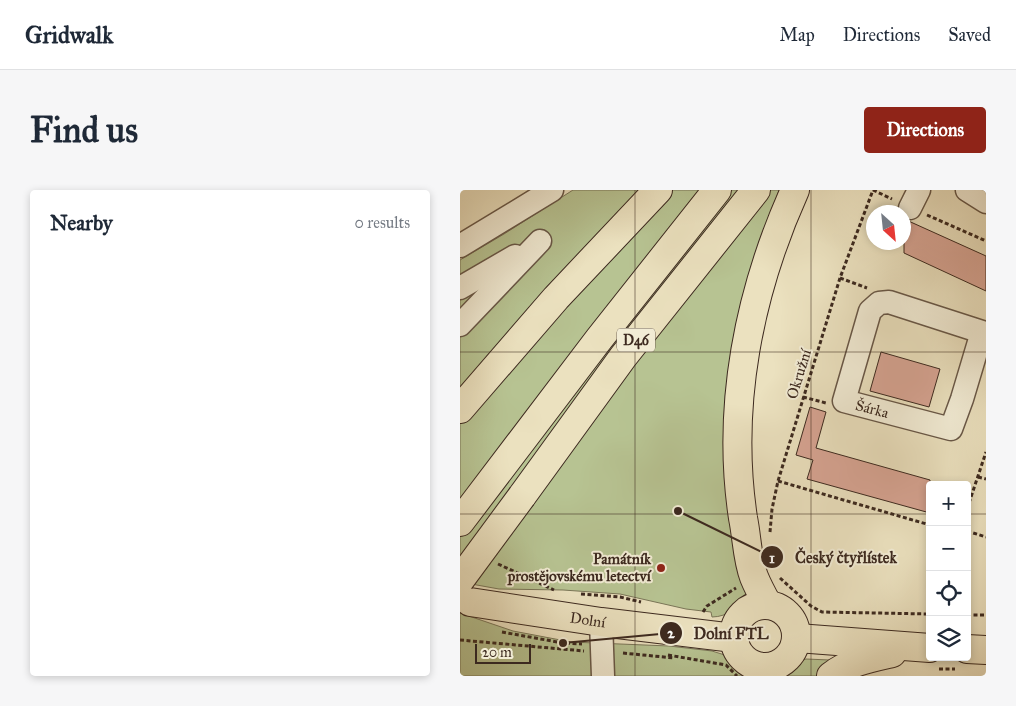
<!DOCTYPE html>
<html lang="en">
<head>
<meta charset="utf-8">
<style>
  body { margin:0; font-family:"IM FELL Great Primer",serif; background:#f6f6f7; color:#1f2937 }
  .controls { position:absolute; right:15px; bottom:15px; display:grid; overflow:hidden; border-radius:5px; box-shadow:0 2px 8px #0003 }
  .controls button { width:45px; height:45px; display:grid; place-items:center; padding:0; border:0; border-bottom:1px solid #e0e1e3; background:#fff; color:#1f2937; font:25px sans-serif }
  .compass { position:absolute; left:406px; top:15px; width:45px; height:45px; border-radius:50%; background:#fff; box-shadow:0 2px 8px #0003; rotate:153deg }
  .scale { position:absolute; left:15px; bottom:12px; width:56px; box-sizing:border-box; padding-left:5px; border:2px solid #3c291f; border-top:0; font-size:14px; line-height:18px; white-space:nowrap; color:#3c291f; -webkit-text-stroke:4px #f2ecd5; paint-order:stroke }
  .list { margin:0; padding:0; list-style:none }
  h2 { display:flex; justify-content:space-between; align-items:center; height:65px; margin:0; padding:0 20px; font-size:21px }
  h2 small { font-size:16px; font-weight:400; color:#747a83 }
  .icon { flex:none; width:28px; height:28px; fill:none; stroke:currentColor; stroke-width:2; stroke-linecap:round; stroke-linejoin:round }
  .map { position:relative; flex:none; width:526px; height:486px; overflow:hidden; border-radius:5px }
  header { display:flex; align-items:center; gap:30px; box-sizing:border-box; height:70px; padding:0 25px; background:#fff; border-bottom:1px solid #e0e1e3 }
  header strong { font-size:24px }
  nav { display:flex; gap:28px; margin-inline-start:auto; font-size:18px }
  .intro { display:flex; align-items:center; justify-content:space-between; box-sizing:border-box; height:120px; padding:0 30px }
  h1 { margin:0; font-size:35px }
  .button { padding:12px 22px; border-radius:5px; background:#8f2418; color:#fff; font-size:18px; font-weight:700 }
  main { display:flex; gap:30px; padding:0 30px }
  aside { flex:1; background:#fff; border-radius:5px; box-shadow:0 2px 8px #0003 }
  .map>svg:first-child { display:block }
  .green { fill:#b7c392; stroke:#7a7658 }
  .building { fill:#d7a493; stroke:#3c291f }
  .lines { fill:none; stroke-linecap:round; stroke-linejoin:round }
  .minor-casing { stroke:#685747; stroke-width:25 }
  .major-casing { stroke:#3c291f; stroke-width:30 }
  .highway-casing { stroke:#3c291f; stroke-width:30 }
  .path { stroke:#3c291f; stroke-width:3; stroke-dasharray:4 2.5; stroke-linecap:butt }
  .minor { stroke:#f2ecd5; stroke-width:22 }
  .major { stroke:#ebe1bf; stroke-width:28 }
  .highway { stroke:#ebe1bf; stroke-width:28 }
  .highway-bridge-casing { stroke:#3c291f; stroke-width:30; stroke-linecap:butt }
  .highway-bridge { stroke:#ebe1bf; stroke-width:28 }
  .grid { fill:none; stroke:#3c291f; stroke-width:1; stroke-opacity:0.55 }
  .poi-dot { fill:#8f2418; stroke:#f2ecd5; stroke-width:2 }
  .labels { text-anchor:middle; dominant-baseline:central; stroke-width:4; stroke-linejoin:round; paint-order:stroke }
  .shield { fill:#f2ecd5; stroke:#736456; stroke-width:1 }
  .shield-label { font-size:14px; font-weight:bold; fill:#3c291f }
  .street-label { font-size:15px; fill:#3c291f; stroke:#f2ecd5 }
  .poi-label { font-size:15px; font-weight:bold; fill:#3c291f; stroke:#f2ecd5; text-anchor:end }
  .leader { fill:none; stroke:#3c291f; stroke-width:2 }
  .callout-dot { fill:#3c291f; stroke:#f2ecd5; stroke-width:2 }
  .mark-label { font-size:15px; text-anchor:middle; font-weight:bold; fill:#fff }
  .callout-label { font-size:16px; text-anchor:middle; font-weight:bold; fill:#3c291f; stroke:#f2ecd5; stroke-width:4; stroke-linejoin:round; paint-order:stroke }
</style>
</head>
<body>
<header>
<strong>Gridwalk</strong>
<nav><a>Map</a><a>Directions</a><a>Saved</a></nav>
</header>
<div class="intro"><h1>Find us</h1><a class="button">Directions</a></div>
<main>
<aside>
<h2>Nearby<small>0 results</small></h2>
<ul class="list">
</ul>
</aside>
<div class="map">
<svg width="526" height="486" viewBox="0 0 526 486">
  <rect width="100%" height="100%" fill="#ebe1bf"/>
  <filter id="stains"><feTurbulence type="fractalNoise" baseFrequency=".004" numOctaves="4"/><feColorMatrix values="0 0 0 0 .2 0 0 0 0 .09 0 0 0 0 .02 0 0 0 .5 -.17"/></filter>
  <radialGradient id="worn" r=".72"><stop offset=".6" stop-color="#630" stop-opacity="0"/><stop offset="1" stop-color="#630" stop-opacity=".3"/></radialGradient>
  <g class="green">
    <path d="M113,0H319L294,72L275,144L291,408C278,416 268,427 252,427L251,422L226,419L160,404L103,400L39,399L0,392V70L44,44Z"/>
    <path d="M0,423L53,441L111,452L209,456L252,461L268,466L282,475L287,486H0Z"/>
    <path d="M346,469L370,470L359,486H325C328,475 336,472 346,469Z"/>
  </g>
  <g class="building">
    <path d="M444,29L526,66V101L444,63Z"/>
    <path d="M421,162L480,179L469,217L410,201Z"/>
    <path d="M350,217L366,222L356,258L470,290V323L347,289L353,270L336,265Z"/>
  </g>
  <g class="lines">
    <defs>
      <g id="minor">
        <path d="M507,0L526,12"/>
        <path d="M450,18L459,0"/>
        <path d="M0,56L92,0"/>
        <path d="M0,98L55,66"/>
        <path d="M429,112L522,142L502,209L491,239L384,211L410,121L419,113Z"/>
        <path d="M0,135L80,51"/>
        <path d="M141,432L143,486"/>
      </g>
      <g id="major">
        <path id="s1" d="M10,412L141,432L274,448"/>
        <circle cx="305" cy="446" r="31"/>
        <path d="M337,448L470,458"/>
        <path d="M507,459L526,460"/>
        <path d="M371,486C389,472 410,468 432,463"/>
      </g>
      <g id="highway">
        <path d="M0,219L96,108L198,0"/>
        <path d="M62,306L163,167L296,0"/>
        <path d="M0,332L139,149L257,0"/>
        <path d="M308,415C303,406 298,397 294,387C287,369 287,347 283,328C266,216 289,102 335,0"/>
      </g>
    </defs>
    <use href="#minor" class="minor-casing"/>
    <use href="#major" class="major-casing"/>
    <use href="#highway" class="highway-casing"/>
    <g class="path">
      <path d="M413,0L432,9"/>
      <path d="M467,25L526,51"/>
      <path d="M380,88L407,98"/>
      <path d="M343,207L366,213"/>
      <path d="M518,287L526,289"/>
      <path d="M318,291L470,335"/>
      <path d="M507,319L526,262"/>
      <path d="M507,341L526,347"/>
      <path d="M310,342L312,319L318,291L380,88L413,0"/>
      <path d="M38,374L94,400"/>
      <path d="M320,388L351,416L362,422L470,424"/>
      <path d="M121,404L160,407L181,412"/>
      <path d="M243,422L247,416L276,398"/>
      <path d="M507,425H526"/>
      <path d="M42,442L103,453L122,454"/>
      <path d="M0,450L124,461"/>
      <path d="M163,463L214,468"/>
      <path d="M208,465L266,475L277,486"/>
      <path d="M479,479H495"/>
    </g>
    <use href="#minor" class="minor"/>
    <use href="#major" class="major"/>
    <use href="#highway" class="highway"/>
    <defs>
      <path id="highway-bridge" d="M0,390L62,306"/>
    </defs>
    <use href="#highway-bridge" class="highway-bridge-casing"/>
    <use href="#highway-bridge" class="highway-bridge"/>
  </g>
  <path class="grid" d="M175,0V486M351,0V486M0,162H526M0,324H470M507,324H526"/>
  <circle class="poi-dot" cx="201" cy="378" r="5"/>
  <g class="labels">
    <rect class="shield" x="157" y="138.5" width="38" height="23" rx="4"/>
    <g class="shield-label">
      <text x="176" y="150">D46</text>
    </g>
    <g class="street-label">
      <text transform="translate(339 184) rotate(-73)">Okružní</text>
      <text transform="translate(412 219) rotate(15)">Šárka</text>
      <text stroke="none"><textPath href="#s1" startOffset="119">Dolní</textPath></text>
    </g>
    <g class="poi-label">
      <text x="191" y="369">Památník<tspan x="191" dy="17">prostějovskému letectví</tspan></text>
    </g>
  </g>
  <path class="leader" d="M218 321L312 367M103 453L211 443"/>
  <g class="callout-dot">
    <circle cx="218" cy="321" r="5"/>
    <circle cx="103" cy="453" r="5"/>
    <circle cx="312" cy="367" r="12"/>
    <circle cx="211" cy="443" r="12"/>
  </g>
  <g class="mark-label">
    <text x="312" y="373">1</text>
    <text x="211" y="448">2</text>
  </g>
  <g class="callout-label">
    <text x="386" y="373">Český čtyřlístek</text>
    <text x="271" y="449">Dolní FTL</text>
  </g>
  <rect width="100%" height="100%" filter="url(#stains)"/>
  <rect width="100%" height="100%" fill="url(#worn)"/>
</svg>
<div class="controls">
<button>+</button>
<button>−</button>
<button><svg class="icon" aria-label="locate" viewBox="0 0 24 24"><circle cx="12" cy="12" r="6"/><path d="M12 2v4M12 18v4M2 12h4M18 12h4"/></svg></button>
<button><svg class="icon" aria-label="layers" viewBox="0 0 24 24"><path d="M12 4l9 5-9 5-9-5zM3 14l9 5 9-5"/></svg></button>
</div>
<svg class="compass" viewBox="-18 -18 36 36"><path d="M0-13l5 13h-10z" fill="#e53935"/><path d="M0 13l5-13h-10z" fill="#747a83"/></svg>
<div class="scale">20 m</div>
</div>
</main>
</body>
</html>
